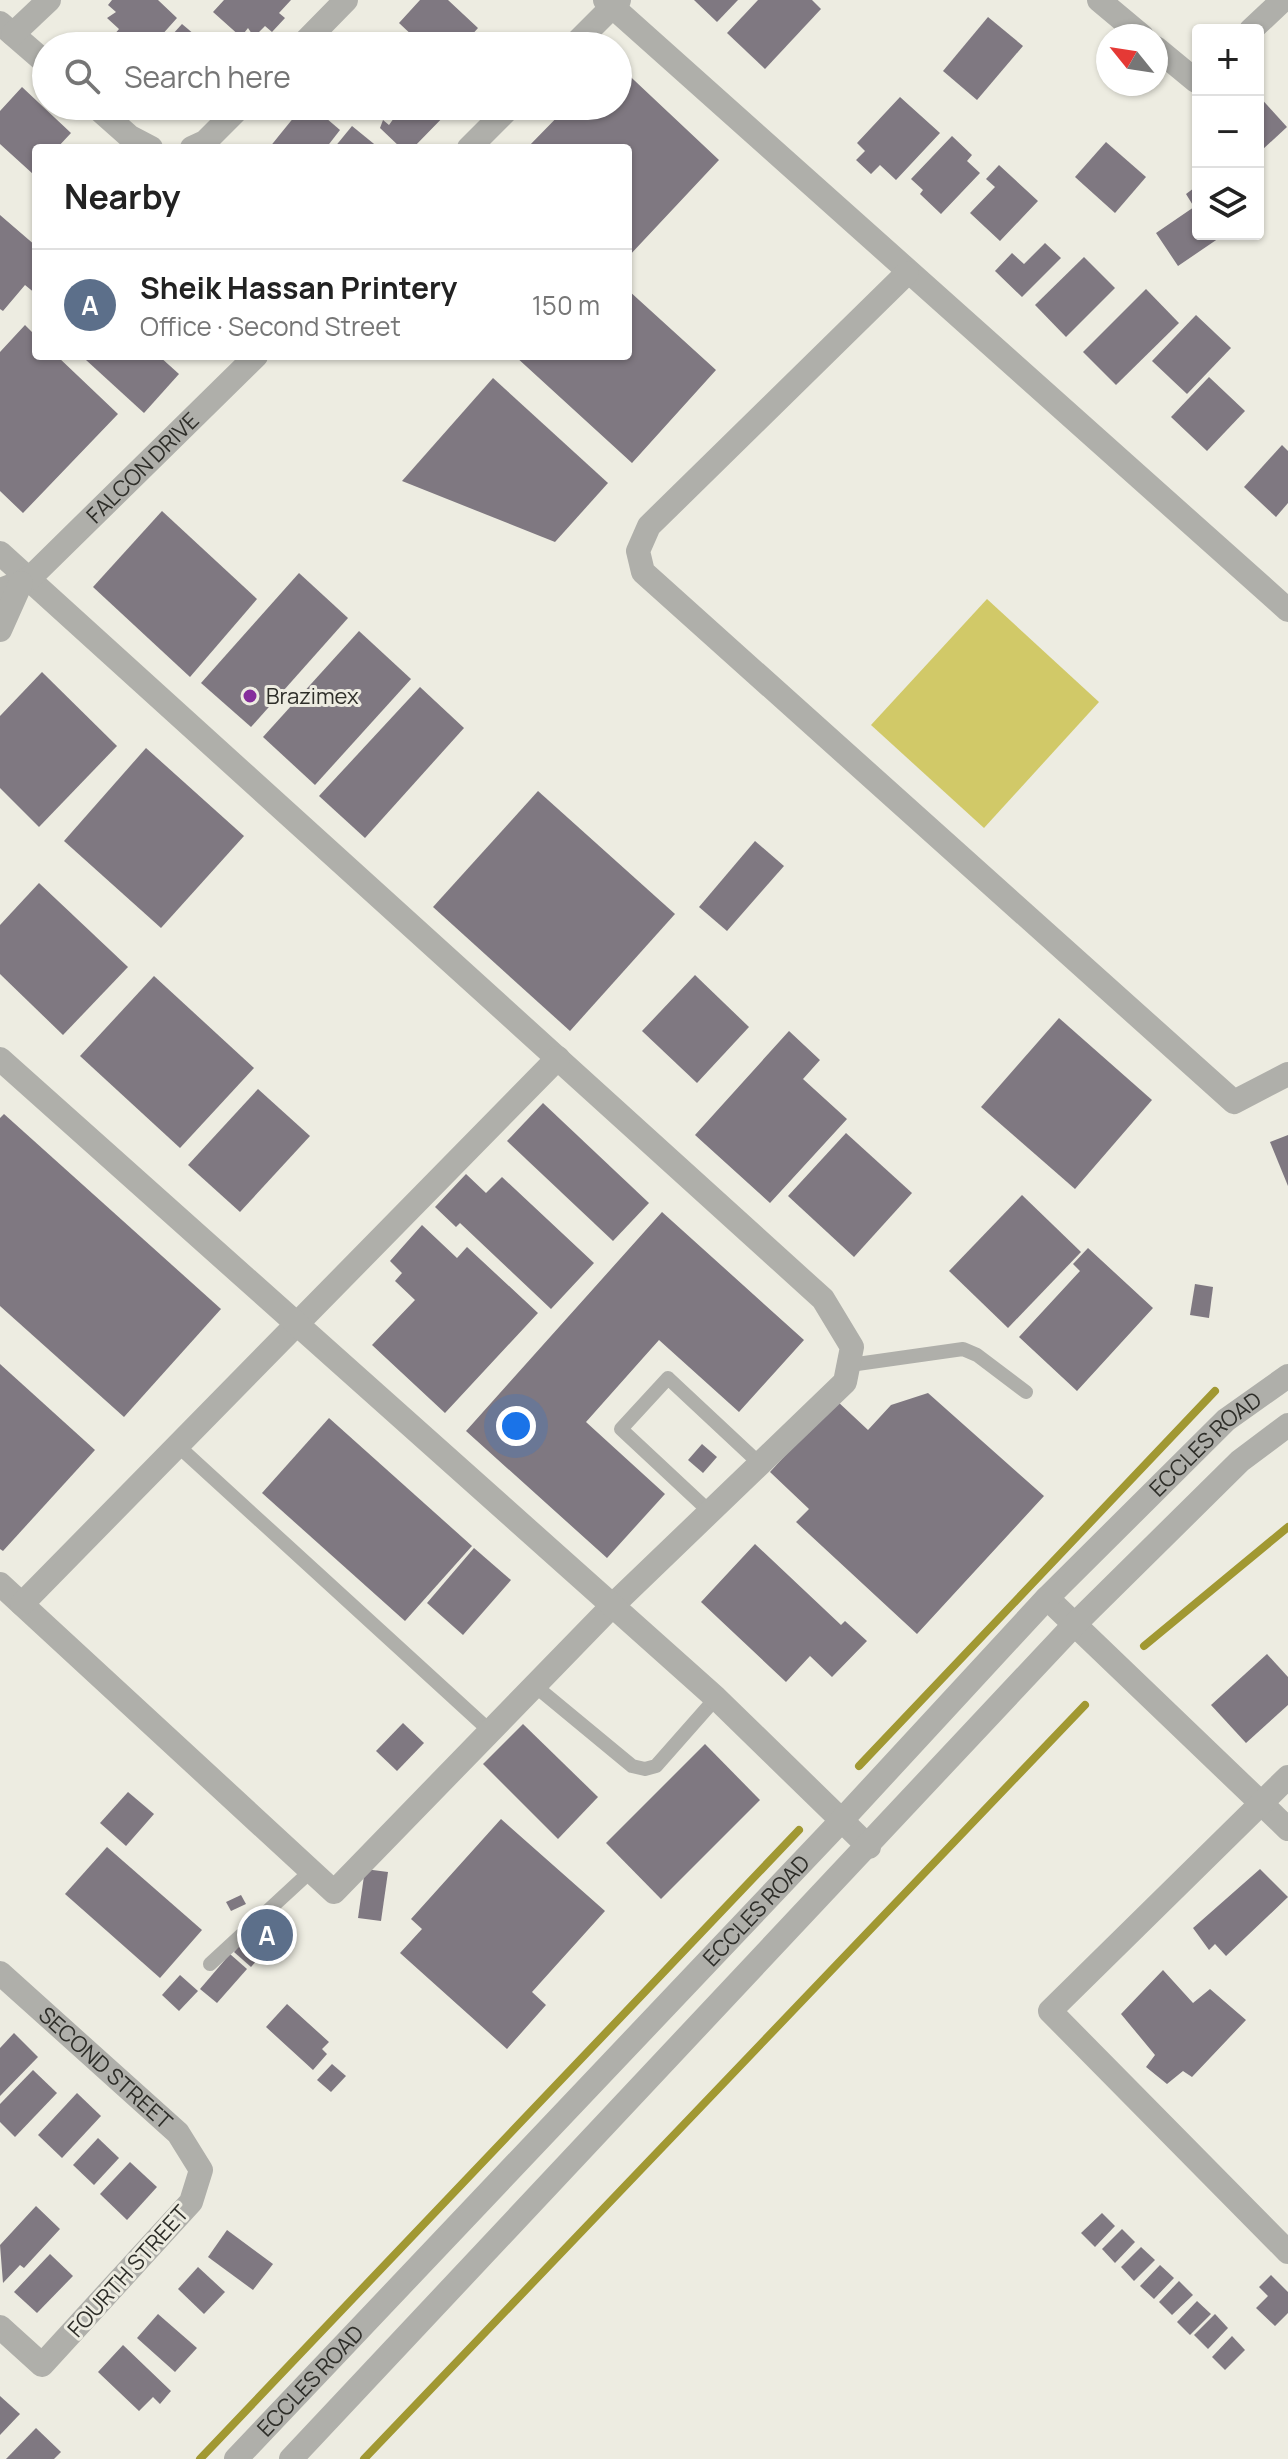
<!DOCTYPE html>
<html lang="en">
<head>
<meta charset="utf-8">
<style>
  body { margin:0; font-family:Manrope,sans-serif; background:#f2f2f2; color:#222 }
  .controls { position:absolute; right:24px; top:24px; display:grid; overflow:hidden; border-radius:8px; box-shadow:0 2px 6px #0004 }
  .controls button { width:72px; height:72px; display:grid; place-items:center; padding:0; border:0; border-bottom:2px solid #e0e0e0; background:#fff; color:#222; font:40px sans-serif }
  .compass { position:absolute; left:1096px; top:24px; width:72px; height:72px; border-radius:50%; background:#fff; box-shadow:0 2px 6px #0004; rotate:300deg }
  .you { position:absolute; left:516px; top:1426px; width:28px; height:28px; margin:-20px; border:6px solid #fff; border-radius:50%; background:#1a73e8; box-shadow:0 0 0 12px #1a73e833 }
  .badge { display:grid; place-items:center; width:52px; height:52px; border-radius:50%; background:#852e9c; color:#fff; font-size:26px; font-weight:700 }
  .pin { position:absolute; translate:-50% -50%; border:4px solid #fff; box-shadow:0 2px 8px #0006 }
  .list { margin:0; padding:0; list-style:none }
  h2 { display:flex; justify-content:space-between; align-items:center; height:104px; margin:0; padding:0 32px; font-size:34px }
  h2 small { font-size:26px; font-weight:400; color:#767676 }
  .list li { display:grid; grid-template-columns:52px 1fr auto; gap:24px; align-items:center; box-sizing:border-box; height:112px; padding:0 32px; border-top:2px solid #e0e0e0 }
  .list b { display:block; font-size:30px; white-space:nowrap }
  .list p { margin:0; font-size:26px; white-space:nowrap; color:#767676 }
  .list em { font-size:26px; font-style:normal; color:#767676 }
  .icon { flex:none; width:44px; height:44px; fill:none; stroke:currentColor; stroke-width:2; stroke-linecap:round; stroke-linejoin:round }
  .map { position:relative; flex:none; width:1288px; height:2459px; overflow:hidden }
  .search { position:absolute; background:#fff; box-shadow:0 2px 6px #0004; left:32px; top:32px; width:600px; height:88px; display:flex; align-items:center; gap:20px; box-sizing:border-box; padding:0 28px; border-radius:44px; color:#767676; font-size:30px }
  .panel { position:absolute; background:#fff; box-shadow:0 2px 6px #0004; left:32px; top:144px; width:600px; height:216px; border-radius:8px }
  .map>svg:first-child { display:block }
  .green { fill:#d1c968 }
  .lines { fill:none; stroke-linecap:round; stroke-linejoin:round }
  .stream { stroke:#a19832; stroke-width:8 }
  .building { fill:#7f7881 }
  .service { stroke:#afafaa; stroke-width:14 }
  .minor { stroke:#afafaa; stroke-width:24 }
  .tertiary { stroke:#afafaa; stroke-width:24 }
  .poi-dot { fill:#852e9c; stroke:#edece1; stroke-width:3 }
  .labels { text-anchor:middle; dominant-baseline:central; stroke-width:6; stroke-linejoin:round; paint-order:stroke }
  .street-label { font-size:22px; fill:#2e2e29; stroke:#edece1 }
  .poi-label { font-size:22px; fill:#2e2e29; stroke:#edece1; text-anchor:start }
</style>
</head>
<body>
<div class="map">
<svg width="1288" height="2459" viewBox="0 0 1288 2459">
  <rect width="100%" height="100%" fill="#edece1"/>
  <path class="green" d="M987,599L1099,702L984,828L871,725Z"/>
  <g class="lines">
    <g class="stream">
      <path d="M1144,1646L1288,1527"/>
      <path d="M859,1766L1215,1391"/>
      <path d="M200,2459L799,1830"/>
      <path d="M364,2459L1085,1705"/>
    </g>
  </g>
  <g class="building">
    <path d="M112,0H158L177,18L152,46H123L113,36L119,29L107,18L116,12L108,5Z"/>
    <path d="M224,0H291L279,13L285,18L272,32L265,26L254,37L248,28L241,37L213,12Z"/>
    <path d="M420,0H448L478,28L462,46H408L415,38L399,23Z"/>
    <path d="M694,0H738L717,22Z"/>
    <path d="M758,0H812L821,9L765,69L727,33Z"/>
    <path d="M988,17L1023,46L977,100L943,71Z"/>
    <path d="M182,24L208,46H162Z"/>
    <path d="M618,65L719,160L628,257V148H527L568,106H618Z"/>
    <path d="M22,87L71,133L57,148H36L33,174L0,144V111Z"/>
    <path d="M1258,95L1287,127L1262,150L1258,146Z"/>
    <path d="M900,97L940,133L896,180L880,165L871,174L856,160L865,151L857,143Z"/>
    <path d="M303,106H312L340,130L326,148H269Z"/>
    <path d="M393,106H446L451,109L413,148H401L380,128L383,120L389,125L394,118L390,115L396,108Z"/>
    <path d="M352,126L379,148H334Z"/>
    <path d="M952,136L972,155L967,161L980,173L941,214L920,194L923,190L911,179Z"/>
    <path d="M1106,142L1146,177L1115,213L1075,177Z"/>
    <path d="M999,165L1038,201L1000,241L970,213L995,187L986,179Z"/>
    <path d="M1198,185V234H1225L1178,266L1156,233L1194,207L1186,194Z"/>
    <path d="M0,215L36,246V294L25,285L3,311L0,309Z"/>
    <path d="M1045,243L1061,258L1022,297L995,271L1012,253L1024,264Z"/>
    <path d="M1084,257L1115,288L1066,337L1035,305Z"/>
    <path d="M1146,289L1179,323L1116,385L1083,352Z"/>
    <path d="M628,290L716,370L632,463L515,356H628Z"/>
    <path d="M1196,315L1231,348L1187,394L1152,361Z"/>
    <path d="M25,325L36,336V356H57L118,414L23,513L0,491V352Z"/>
    <path d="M90,356H159L179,374L144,413L86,360Z"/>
    <path d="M1209,377L1245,411L1207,451L1171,417Z"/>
    <path d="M493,378L608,483L555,542L402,481Z"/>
    <path d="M1282,445L1288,451V503L1276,517L1244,487Z"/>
    <path d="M162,511L257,599L190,677L93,587Z"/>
    <path d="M299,573L348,618L251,727L201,683Z"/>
    <path d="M359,631L411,679L315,785L263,737Z"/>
    <path d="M42,672L117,746L39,827L0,788V716Z"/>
    <path d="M420,687L464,728L365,838L319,796Z"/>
    <path d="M146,748L244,836L161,928L64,841Z"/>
    <path d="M538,791L675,914L570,1031L433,907Z"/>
    <path d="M755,841L784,866L727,931L699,907Z"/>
    <path d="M39,883L128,967L63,1035L0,974V925Z"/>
    <path d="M695,975L749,1027L697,1083L642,1031Z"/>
    <path d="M154,976L254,1068L180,1148L80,1056Z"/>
    <path d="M1059,1018L1152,1100L1075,1189L981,1107Z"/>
    <path d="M789,1031L820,1060L803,1079L847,1119L770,1203L695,1135Z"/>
    <path d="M258,1089L310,1136L240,1212L188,1165Z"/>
    <path d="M543,1103L649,1203L613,1241L507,1141Z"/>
    <path d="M4,1114L221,1309L124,1417L0,1306V1118Z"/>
    <path d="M846,1133L912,1193L854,1257L788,1196Z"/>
    <path d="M1288,1135V1186L1270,1142Z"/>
    <path d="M466,1174L486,1193L502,1177L594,1263L551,1309L460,1223L456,1227L435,1207Z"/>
    <path d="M1022,1195L1081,1252L1008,1328L949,1271Z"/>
    <path d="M662,1212L804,1340L739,1412L659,1340L586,1422L665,1494L607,1558L466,1431Z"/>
    <path d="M422,1225L457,1258L467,1247L538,1313L445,1413L372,1345L415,1300L395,1281L402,1273L390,1261Z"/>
    <path d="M1088,1248L1153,1308L1077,1391L1019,1337L1080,1271L1073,1264Z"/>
    <path d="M1195,1284L1213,1287L1209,1318L1190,1315Z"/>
    <path d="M0,1364L95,1450L3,1551L0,1549Z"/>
    <path d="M928,1393L1044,1496L917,1634L796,1522L809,1509L770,1472L836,1400L868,1430L891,1405Z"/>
    <path d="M329,1418L472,1546L405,1621L262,1493Z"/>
    <path d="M702,1444L717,1457L703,1473L688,1460Z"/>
    <path d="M755,1544L841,1625L845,1621L867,1641L832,1677L810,1656L786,1682L701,1602Z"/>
    <path d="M474,1548L511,1580L463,1635L427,1603Z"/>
    <path d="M1267,1654L1288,1677V1705L1246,1743L1211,1705Z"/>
    <path d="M403,1723L424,1743L397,1771L376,1751Z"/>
    <path d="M523,1724L598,1797L558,1839L483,1764Z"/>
    <path d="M705,1744L760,1800L661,1899L606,1843Z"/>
    <path d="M128,1792L154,1814L126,1846L100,1823Z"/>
    <path d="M501,1819L605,1911L532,1992L546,2005L507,2049L400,1953L422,1929L411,1919Z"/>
    <path d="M107,1847L202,1930L160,1978L65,1894Z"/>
    <path d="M365,1869L388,1872L381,1921L358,1918Z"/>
    <path d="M1260,1869L1288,1897L1226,1956L1215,1944L1209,1950L1193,1928Z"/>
    <path d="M241,1895L246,1904L231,1911L226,1902Z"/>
    <path d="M248,1936L265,1951L251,1967L234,1952Z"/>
    <path d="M230,1954L247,1969L217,2003L200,1989Z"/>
    <path d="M1163,1970L1193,2003L1210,1989L1246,2020L1192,2077L1183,2071L1167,2084L1146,2067L1155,2055L1121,2014Z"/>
    <path d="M180,1975L198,1991L179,2011L162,1995Z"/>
    <path d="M287,2004L329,2042L322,2049L327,2054L313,2070L266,2027Z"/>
    <path d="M14,2033L38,2057L0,2096V2048Z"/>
    <path d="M332,2064L346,2076L331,2092L317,2080Z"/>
    <path d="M33,2070L57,2093L15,2137L0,2122V2104Z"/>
    <path d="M77,2093L101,2116L62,2158L38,2135Z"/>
    <path d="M98,2138L119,2158L94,2185L73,2165Z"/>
    <path d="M130,2162L157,2187L127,2220L100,2194Z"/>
    <path d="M36,2206L60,2229L24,2268L20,2265L3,2283L0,2245Z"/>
    <path d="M1102,2213L1115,2226L1095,2247L1081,2233Z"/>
    <path d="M1122,2229L1135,2242L1115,2263L1102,2249Z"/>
    <path d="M227,2230L273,2264L253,2290L208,2257Z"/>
    <path d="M1141,2247L1155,2260L1134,2281L1121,2267Z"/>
    <path d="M50,2254L73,2276L37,2313L14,2292Z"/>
    <path d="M1160,2265L1174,2278L1154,2299L1140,2286Z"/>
    <path d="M198,2267L225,2292L204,2314L178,2289Z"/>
    <path d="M1271,2275L1288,2292V2313L1275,2326L1256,2308L1268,2296L1259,2287Z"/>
    <path d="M1179,2281L1193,2295L1172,2315L1159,2302Z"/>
    <path d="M1197,2301L1211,2314L1190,2335L1177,2322Z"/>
    <path d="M158,2314L197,2348L175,2372L137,2338Z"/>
    <path d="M1215,2314L1228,2328L1208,2349L1194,2335Z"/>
    <path d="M1232,2336L1245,2350L1225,2370L1212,2357Z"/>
    <path d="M123,2345L171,2391L160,2404L153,2397L139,2411L98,2372Z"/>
    <path d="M0,2396L20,2414L0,2435Z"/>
    <path d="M36,2428L61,2452L54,2459H6Z"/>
  </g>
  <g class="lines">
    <g class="service">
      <path d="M850,1365L963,1349L977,1355L1026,1392"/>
      <path d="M177,1445L490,1731"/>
      <path d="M710,1512L621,1429L668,1378L759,1463"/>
      <path d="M534,1685L632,1766L645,1769L656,1766L716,1698"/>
      <path d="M210,1964L312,1870"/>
    </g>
    <g class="minor">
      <path d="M605,0L1288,610"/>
      <path d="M1099,0L1142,36"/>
      <path d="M0,23L46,63"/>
      <path d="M1251,30L1283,0"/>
      <path d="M13,34L49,0"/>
      <path d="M301,46L346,0"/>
      <path d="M1156,48L1196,81L1198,79"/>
      <path d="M95,106L130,137L151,148"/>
      <path d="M192,148L205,142L241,106"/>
      <path d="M907,273L649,526L638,551L643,572L1234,1102L1288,1074"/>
      <path d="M0,553L823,1299L852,1347L845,1382L612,1606L334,1892L0,1584"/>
      <path d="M1047,1598L1288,1829"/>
      <path d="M22,1604L558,1058"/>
      <path d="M1288,1777L1050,2011L1288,2252"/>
      <path id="s1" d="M0,1973L178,2133L201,2170L191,2202L42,2365L0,2327"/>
    </g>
    <g class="tertiary">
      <path d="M573,46L619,0"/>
      <path d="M469,148L511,106"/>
      <path id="s2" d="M0,590L29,579L256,356"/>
      <path d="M0,630L21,583"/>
      <path d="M0,1059L716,1698L869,1847"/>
      <path id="s3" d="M236,2459L841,1821L1047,1598L1226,1420L1288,1376"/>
      <path d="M291,2459L1074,1625L1240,1461L1288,1425"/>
    </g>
  </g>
  <circle class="poi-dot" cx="250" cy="696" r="8"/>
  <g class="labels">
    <g class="street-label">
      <text stroke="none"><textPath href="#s2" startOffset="190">FALCON DRIVE</textPath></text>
      <text stroke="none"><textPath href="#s3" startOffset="1404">ECCLES ROAD</textPath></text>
      <text stroke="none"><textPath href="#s3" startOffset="756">ECCLES ROAD</textPath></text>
      <text stroke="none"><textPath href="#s1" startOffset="142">SECOND STREET</textPath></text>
      <text transform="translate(128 2271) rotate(-48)">FOURTH STREET</text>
      <text stroke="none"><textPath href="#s3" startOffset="108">ECCLES ROAD</textPath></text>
    </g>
    <g class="poi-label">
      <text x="266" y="696">Brazimex</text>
    </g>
  </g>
</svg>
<div class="controls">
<button>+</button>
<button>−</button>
<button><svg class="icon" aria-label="layers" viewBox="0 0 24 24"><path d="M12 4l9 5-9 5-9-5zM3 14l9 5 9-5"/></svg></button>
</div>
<svg class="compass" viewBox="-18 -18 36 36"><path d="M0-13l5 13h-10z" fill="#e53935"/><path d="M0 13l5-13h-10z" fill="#767676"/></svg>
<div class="you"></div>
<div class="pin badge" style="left:267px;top:1935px;background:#5c6f8a">A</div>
<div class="search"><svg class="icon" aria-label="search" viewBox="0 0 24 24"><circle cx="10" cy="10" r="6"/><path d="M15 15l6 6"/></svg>Search here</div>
<section class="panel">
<h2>Nearby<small></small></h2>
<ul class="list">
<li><span class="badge" style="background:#5c6f8a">A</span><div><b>Sheik Hassan Printery</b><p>Office · Second Street</p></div><em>150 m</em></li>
</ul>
</section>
</div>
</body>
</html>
